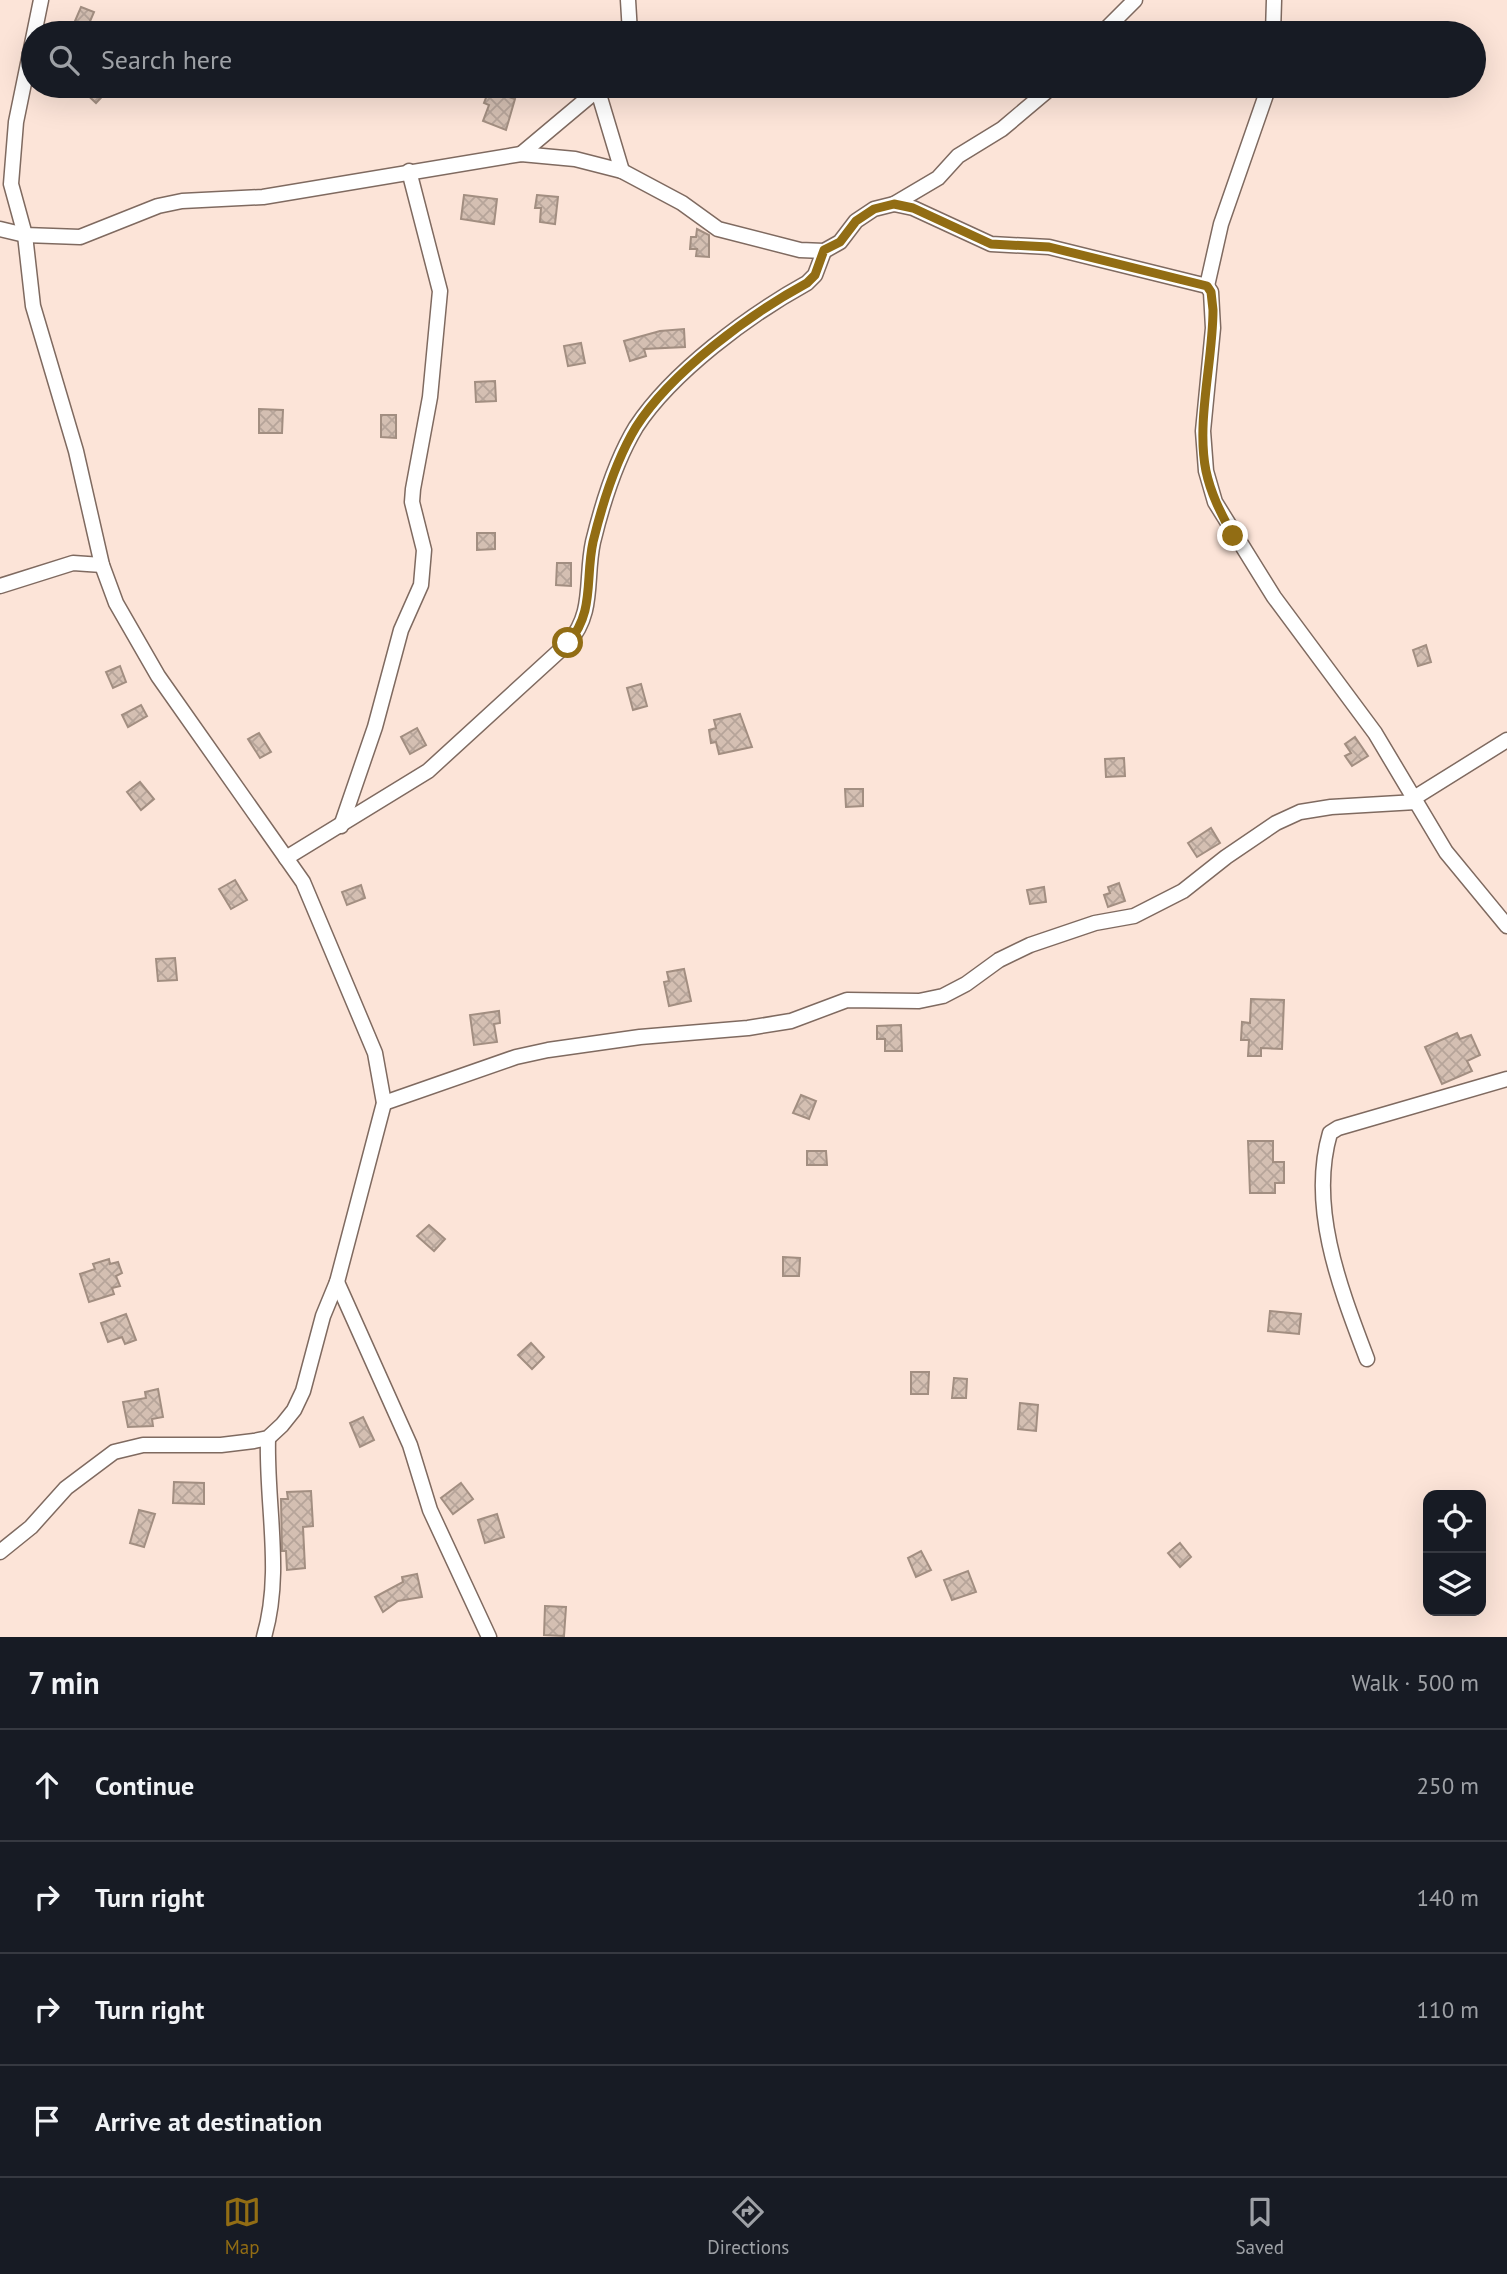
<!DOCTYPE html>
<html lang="en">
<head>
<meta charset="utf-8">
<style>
  body { margin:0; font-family:"PT Sans",sans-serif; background:#242831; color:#f1f3f6 }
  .controls { position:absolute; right:21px; bottom:21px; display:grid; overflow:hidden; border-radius:14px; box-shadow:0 7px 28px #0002 }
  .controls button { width:63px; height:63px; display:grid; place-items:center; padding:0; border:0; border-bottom:2px solid #363941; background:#171b24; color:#f1f3f6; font:35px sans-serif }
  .stop { position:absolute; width:21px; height:21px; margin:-16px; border:5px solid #926d14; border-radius:50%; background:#fff }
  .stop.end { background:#926d14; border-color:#fff; box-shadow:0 2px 7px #0008 }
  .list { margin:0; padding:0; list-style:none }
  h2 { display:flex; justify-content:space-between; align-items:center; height:91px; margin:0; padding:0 28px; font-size:30px }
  h2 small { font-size:23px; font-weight:400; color:#9ea1a6 }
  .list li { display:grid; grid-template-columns:46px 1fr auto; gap:21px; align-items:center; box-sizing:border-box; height:112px; padding:0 28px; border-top:2px solid #363941 }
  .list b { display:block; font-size:26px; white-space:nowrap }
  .list em { font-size:23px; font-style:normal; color:#9ea1a6 }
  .icon { flex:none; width:38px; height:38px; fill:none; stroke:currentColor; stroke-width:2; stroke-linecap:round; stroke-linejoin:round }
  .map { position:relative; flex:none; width:1507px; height:1637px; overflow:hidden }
  .search { position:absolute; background:#171b24; box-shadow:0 7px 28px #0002; left:21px; right:21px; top:21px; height:77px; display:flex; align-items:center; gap:18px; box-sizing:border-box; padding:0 24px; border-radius:38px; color:#9ea1a6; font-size:26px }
  .sheet { height:539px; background:#171b24 }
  nav { display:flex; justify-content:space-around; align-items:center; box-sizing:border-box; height:98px; border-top:2px solid #363941; background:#171b24; font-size:19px; color:#9ea1a6 }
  nav a { display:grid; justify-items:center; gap:4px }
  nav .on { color:#926d14 }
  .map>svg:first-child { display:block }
  .building { fill:url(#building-cross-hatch); stroke:#a28e81; stroke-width:2 }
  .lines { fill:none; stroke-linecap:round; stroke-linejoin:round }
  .minor-casing { stroke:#7f6a60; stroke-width:17 }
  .minor { stroke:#fff; stroke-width:14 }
  .route { stroke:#926d14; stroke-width:9 }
</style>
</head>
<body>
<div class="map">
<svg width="1507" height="1637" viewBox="0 0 1507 1637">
  <defs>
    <pattern id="building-cross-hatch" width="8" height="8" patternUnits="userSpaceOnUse" patternTransform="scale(1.75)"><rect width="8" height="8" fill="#d4bfb2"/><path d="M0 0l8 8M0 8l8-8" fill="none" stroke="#b6a499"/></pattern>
  </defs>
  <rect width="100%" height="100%" fill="#fce4d8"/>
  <g class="building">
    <path d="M81,7L94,12L85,33L72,28Z"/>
    <path d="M78,86H112L96,103Z"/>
    <path d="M489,90L515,99L506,130L483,121L489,105L484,103Z"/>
    <path d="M464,195L497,199L494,224L461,219Z"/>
    <path d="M537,195L558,197L555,224L540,222L541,208H535Z"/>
    <path d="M697,229L709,235V257L696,256L697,249H690L691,237H696Z"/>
    <path d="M684,329L685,347L644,349L646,356L630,361L624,341L660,331Z"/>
    <path d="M581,343L585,363L568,366L564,346Z"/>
    <path d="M495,381L496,401L476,402L475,382Z"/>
    <path d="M259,409L283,410L282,433H259Z"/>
    <path d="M381,415H396V438L381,437Z"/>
    <path d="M477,533H495V549L477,550Z"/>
    <path d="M557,563H571V586L556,585Z"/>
    <path d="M1426,645L1431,662L1418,666L1413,650Z"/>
    <path d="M120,666L126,682L113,688L106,672Z"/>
    <path d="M641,684L647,706L633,710L627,688Z"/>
    <path d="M141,705L147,716L128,727L122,715Z"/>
    <path d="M740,714L752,747L719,754L716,742L711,743L709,730L716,728L714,720Z"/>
    <path d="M417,728L426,745L410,754L401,737Z"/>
    <path d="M259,733L271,752L260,758L248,739Z"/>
    <path d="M1355,737L1368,756L1352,766L1345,756L1351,753L1345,744Z"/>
    <path d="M1124,758L1125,776L1106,777L1105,759Z"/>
    <path d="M140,782L154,799L141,810L127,792Z"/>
    <path d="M845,789H863V806L846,807Z"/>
    <path d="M1211,828L1220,843L1197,857L1188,843Z"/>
    <path d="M235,880L247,900L231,909L219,889Z"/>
    <path d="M1119,883L1125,901L1108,907L1104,895L1110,893L1108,887Z"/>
    <path d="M361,885L365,898L347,905L342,892Z"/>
    <path d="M1044,887L1046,902L1030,904L1027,890Z"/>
    <path d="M175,958L177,980L158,981L156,959Z"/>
    <path d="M684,969L691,1001L669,1006L664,982L669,981L667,972Z"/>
    <path d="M1251,999L1284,1000L1282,1049L1261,1048V1056H1248L1249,1040H1241L1242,1022L1250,1023Z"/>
    <path d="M499,1011L500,1023L494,1024L497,1042L474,1045L470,1015Z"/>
    <path d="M901,1025L902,1051H885V1039H877V1026Z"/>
    <path d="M1457,1033L1460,1039L1471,1035L1480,1055L1467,1061L1472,1071L1442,1084L1425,1047Z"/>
    <path d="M801,1095L816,1101L809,1119L793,1113Z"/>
    <path d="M1248,1141H1273V1162H1284V1183H1275V1193H1250Z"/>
    <path d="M807,1151H826L827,1165H807Z"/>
    <path d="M429,1225L445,1239L434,1251L417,1236Z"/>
    <path d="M783,1257L800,1258L799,1276H783Z"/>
    <path d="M109,1259L110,1264L118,1262L122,1273L116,1276L120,1286L112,1288L114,1294L89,1302L80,1274L95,1269L93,1264Z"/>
    <path d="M1270,1311L1301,1314L1299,1334L1268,1331Z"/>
    <path d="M126,1314L136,1340L125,1344L122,1337L108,1342L101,1323Z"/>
    <path d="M531,1343L544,1357L532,1369L518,1355Z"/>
    <path d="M911,1372H929L928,1394H911Z"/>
    <path d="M954,1378L967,1379L966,1398H952Z"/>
    <path d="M158,1389L163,1417L152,1419L153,1426L128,1427L123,1402L146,1398L145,1392Z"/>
    <path d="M1020,1403L1038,1405L1036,1431L1018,1429Z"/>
    <path d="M363,1417L374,1440L360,1447L350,1423Z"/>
    <path d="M174,1482L204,1483V1504L173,1503Z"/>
    <path d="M461,1483L473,1499L453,1514L441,1498Z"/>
    <path d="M311,1491L313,1526L303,1527L305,1568L287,1570L286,1551H282L281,1499H288L287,1492Z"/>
    <path d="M139,1510L155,1514L144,1547L130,1543Z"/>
    <path d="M497,1514L504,1537L485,1543L478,1520Z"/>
    <path d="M1180,1543L1191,1557L1180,1567L1168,1553Z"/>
    <path d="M921,1551L931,1570L916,1577L908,1558Z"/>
    <path d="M968,1571L976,1592L952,1600L944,1580Z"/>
    <path d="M417,1574L422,1597L398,1601L383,1612L375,1597L403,1582L402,1577Z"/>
    <path d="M545,1606L566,1607L564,1636L544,1635Z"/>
  </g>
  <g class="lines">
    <defs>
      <g id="minor">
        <path d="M628,0L630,33"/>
        <path d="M1102,33L1135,0"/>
        <path d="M1273,33L1274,0"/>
        <path d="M598,91L622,171"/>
        <path d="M521,154L602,86"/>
        <path d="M894,204L938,178L958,156L1002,129L1053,86"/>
        <path d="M0,229L25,235L80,237L158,206L182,201L263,197L521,154L575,159L622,171L682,203L718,229L800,250L824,251L840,242L856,221L874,209L894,204L913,208L991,244L1049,247L1207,286L1211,292L1213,328L1203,431L1206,471L1215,502L1274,597L1375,733L1446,852L1507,926"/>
        <path d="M1207,286L1221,224L1269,86"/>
        <path d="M0,586L73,563L102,565"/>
        <path d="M1414,798L1507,740"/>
        <path d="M341,826L375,727L401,630L421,585L424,550L412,502L413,489L430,397L440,291L409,171"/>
        <path d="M286,858L428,771L568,643C595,613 585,579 593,542C602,505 616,460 636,427C672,372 749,315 807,283L815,275L824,251"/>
        <path d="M384,1103L516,1057L548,1050L640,1037L748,1028L791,1021L847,1000L919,1001L943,996L966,984L999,960L1030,945L1095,923L1134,916L1183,891L1226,857L1276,823L1300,812L1331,807L1416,802"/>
        <path d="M337,1282L410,1445L430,1510L489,1637"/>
        <path d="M1367,1359C1341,1290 1308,1208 1330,1133L1338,1128L1507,1079"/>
        <path d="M0,1552L31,1527L66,1488L114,1452L143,1445H221L254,1441L268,1438L282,1425L294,1410L303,1391L323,1316L337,1282L384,1103L375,1053L303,882L158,676L116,603L102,565L76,451L33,306L25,235L11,184L16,122L41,0"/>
        <path d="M264,1637C283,1572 266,1505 268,1438"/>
      </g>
    </defs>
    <use href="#minor" class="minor-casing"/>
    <use href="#minor" class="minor"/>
  </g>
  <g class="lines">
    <path class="route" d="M568,643C595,612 585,579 593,542C602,505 616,460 636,427C671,372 750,314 807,283L815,275L824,250L840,242L856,221L874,209L894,204L913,208L991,244L1049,247L1207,286L1211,292L1213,310C1213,361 1196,422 1206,471C1211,495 1222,515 1233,536"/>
  </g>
</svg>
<div class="controls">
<button><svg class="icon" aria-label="locate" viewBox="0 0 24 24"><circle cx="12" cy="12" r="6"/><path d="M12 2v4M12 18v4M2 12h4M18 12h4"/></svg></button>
<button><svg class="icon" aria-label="layers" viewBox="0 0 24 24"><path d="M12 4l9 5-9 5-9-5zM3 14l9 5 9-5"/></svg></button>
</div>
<div class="stop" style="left:568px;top:643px"></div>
<div class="stop end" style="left:1233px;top:536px"></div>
<div class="search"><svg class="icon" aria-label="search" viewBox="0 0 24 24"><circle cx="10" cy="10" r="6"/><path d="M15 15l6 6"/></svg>Search here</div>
</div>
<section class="sheet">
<h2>7 min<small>Walk · 500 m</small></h2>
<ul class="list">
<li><svg class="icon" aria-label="ahead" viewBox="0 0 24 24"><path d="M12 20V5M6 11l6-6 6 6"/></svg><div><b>Continue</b></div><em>250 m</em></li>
<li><svg class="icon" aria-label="right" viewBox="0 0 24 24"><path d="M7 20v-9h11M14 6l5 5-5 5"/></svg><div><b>Turn right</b></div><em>140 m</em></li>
<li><svg class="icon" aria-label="right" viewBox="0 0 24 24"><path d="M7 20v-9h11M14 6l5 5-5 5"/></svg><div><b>Turn right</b></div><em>110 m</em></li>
<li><svg class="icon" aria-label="arrive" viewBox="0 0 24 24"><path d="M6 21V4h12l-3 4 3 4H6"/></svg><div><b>Arrive at destination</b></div></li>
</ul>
</section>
<nav>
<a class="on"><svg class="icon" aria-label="map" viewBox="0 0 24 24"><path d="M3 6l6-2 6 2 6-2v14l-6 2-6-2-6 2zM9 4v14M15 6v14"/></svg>Map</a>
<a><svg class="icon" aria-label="directions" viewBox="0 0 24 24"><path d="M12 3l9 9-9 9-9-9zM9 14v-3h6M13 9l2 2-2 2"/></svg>Directions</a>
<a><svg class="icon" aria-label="saved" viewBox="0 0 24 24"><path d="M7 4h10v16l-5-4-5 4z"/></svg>Saved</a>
</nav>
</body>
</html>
